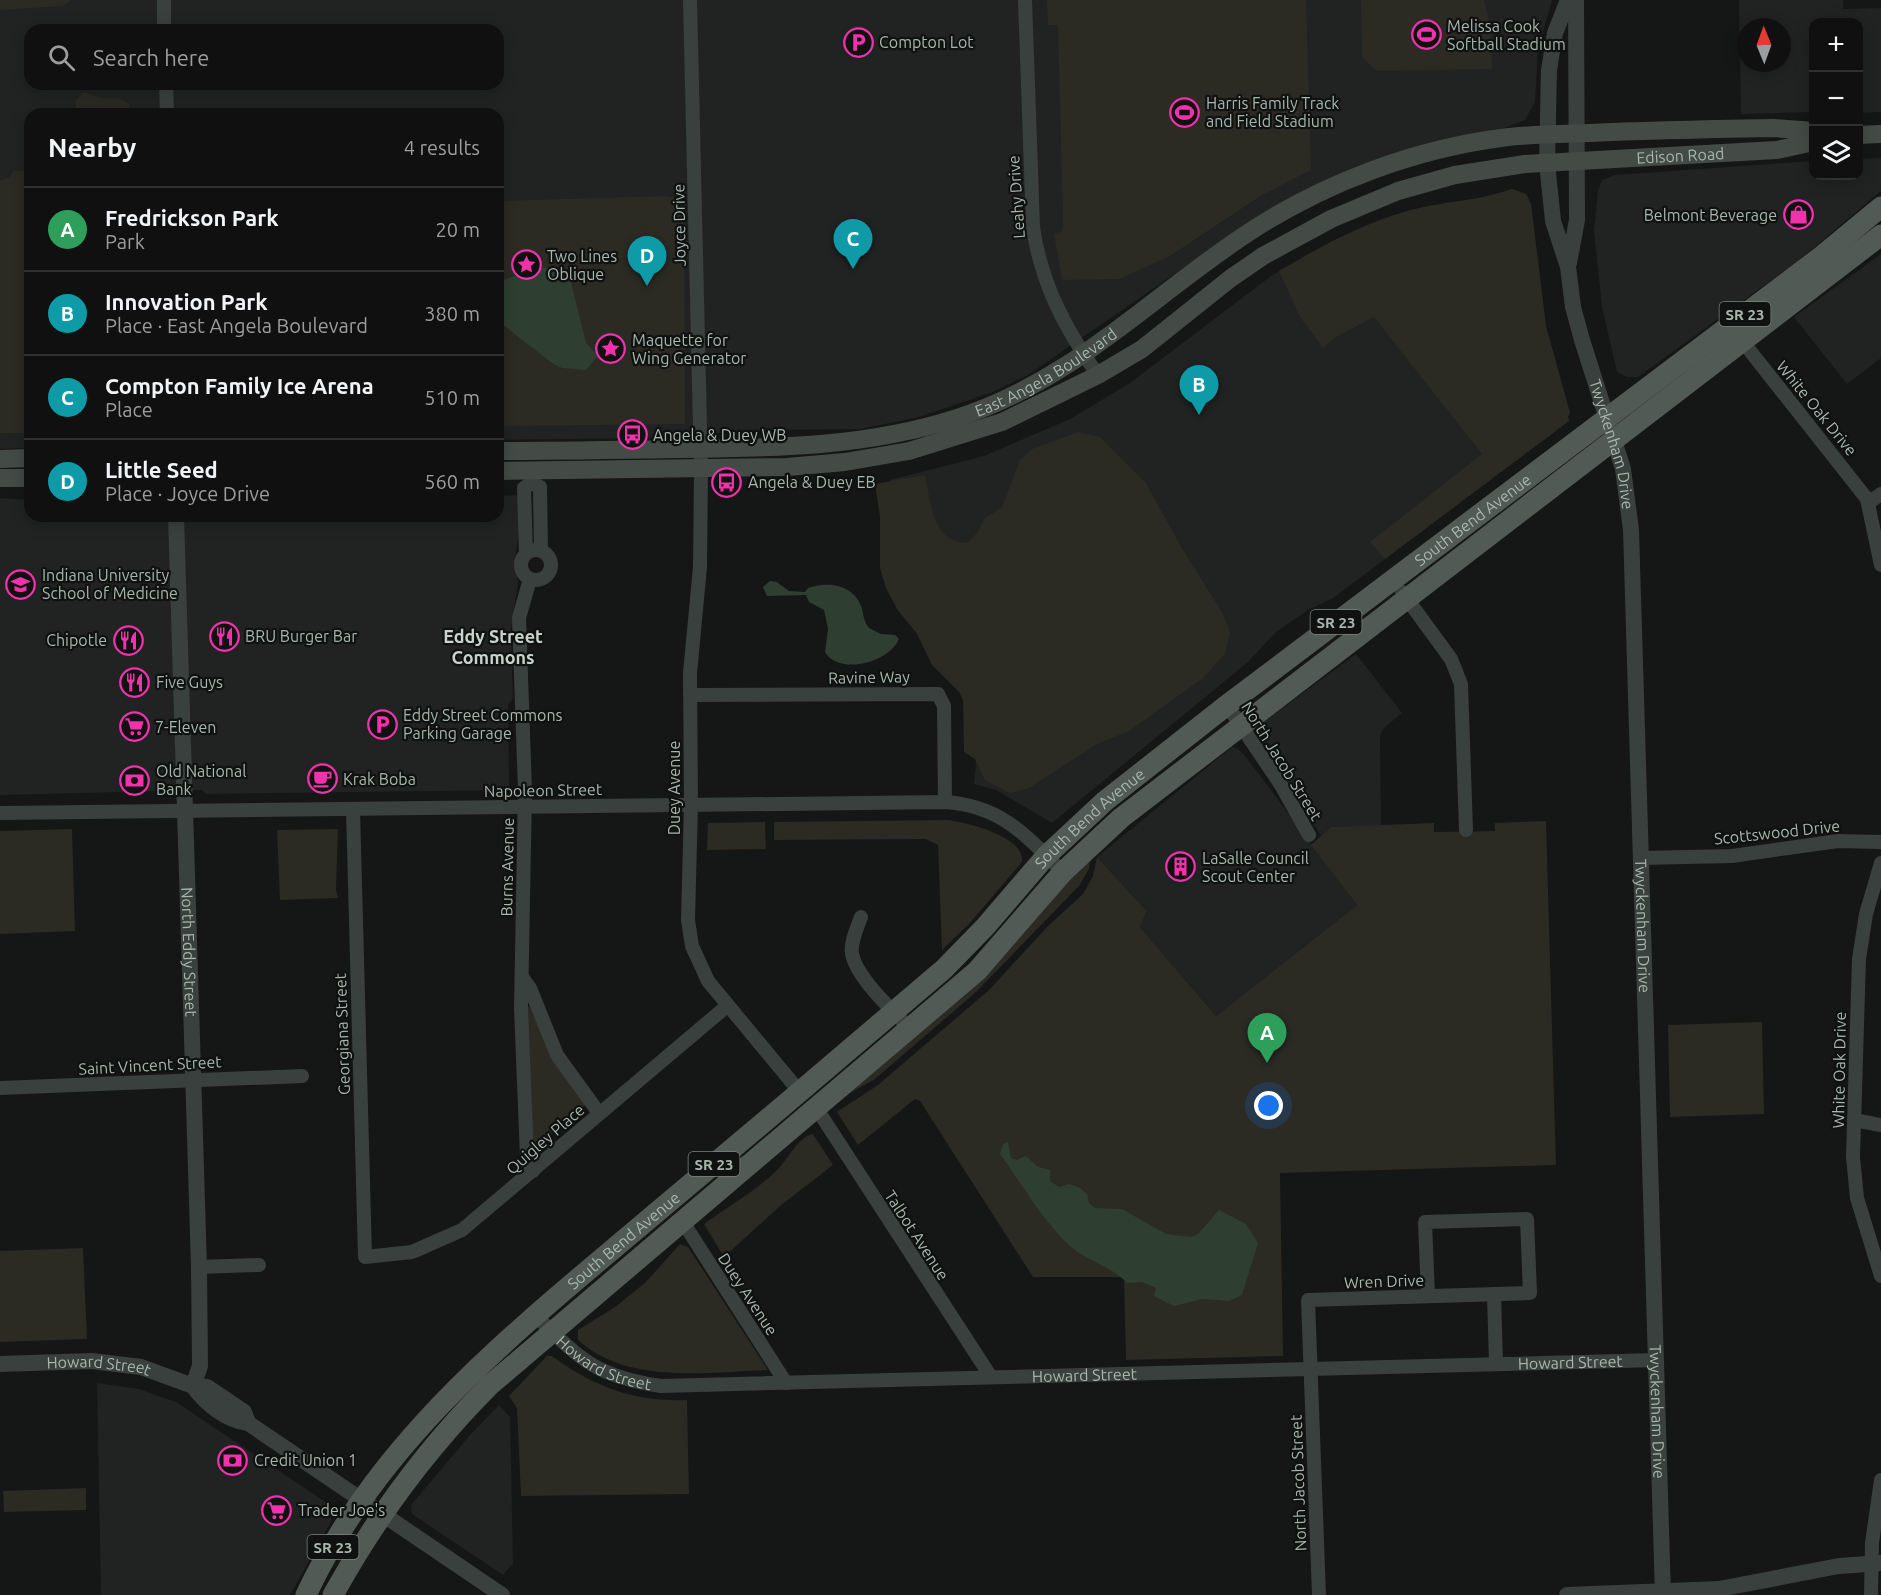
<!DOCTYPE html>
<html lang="en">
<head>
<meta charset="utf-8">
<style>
  body { margin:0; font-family:Ubuntu,sans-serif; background:#191919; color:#f1f3f6 }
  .controls { position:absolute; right:18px; top:18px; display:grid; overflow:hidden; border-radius:12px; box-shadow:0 3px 15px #0003 }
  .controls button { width:54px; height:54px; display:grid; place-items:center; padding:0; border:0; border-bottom:2px solid #303030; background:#101010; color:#f1f3f6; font:30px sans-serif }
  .compass { position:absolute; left:1737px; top:18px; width:54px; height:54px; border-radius:50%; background:#101010; box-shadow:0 3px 15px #0003; rotate:359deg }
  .you { position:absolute; left:1269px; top:1106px; width:21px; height:21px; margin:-15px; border:4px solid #fff; border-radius:50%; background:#1a73e8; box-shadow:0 0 0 9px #1a73e833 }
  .badge { display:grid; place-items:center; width:39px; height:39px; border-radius:50%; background:#f231ab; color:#fff; font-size:20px; font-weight:700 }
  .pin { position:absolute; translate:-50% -50px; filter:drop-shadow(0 2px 3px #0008) }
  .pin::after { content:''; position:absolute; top:32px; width:21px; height:18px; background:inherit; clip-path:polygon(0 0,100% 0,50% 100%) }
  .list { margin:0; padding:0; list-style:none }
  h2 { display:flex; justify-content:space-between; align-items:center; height:78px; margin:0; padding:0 24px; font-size:26px }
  h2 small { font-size:20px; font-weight:400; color:#9c9d9f }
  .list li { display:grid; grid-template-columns:39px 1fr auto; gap:18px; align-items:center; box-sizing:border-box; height:84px; padding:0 24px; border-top:2px solid #303030 }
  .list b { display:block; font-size:22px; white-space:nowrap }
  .list p { margin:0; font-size:20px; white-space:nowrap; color:#9c9d9f }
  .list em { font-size:20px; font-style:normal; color:#9c9d9f }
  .icon { flex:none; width:33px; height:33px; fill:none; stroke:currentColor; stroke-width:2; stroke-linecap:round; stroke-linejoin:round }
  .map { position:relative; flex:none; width:1881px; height:1595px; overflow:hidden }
  .search { position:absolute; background:#101010; box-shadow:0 3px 15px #0003; left:24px; top:24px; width:480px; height:66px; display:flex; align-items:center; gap:15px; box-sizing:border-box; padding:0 21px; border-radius:18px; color:#9c9d9f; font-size:22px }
  .panel { position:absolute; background:#101010; box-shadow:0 3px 15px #0003; left:24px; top:108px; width:480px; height:414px; border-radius:18px }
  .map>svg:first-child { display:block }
  .built { fill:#212323; fill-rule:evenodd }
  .green { fill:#2b2a23 }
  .water { fill:#2e3f31 }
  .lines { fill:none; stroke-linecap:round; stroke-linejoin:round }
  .minor { stroke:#3a403e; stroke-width:14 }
  .tertiary { stroke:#3a403e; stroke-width:16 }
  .secondary { stroke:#444b47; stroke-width:18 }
  .primary { stroke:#525a56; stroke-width:21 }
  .labels { text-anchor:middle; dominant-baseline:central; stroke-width:4.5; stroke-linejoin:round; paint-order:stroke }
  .shield { fill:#101111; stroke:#79857e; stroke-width:1.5 }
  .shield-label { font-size:15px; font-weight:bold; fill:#a6b7ad }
  .poi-label { font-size:16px; fill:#a6b7ad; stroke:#101111; text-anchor:start }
  .street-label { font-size:16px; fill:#a6b7ad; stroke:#101111 }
  .neighbourhood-label { font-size:18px; font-weight:bold; fill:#c7d3cc; stroke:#101111 }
</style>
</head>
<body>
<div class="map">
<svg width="1881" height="1595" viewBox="0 0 1881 1595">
  <rect width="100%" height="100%" fill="#151616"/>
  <g class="built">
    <path d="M0,0H1552L1538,49L1535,102L1525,120L1244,226L1028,375L993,392L915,418L860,429L769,430L636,438L498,440V114H30V448L0,449ZM30,30H498V84H30Z"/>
    <path d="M1739,0H1843V9L1881,8V112L1859,113L1858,22H1814L1813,112L1741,114ZM1746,27H1782V63H1746Z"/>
    <path d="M1881,158V191L1798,261L1638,377H1627L1617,372L1602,307L1594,231L1598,190L1602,180L1615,175L1813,161L1814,176H1858L1859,159Z"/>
    <path d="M1512,189L1526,194L1531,204L1546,326L1570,413L1568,417L1569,421L1333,598L1308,610L1276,632L1248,662L1052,823L996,790L974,784L981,709L890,519V480L984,456L1070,419L1130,383L1271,276L1332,241L1404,212L1473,200Z"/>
    <path d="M1881,254V358L1847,384L1794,317Z"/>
    <path d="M519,495V531L515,560L518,582L511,629L513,698L508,705L509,790L206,794L202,790L0,795V498L30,500V516H498V496Z"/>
    <path d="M1356,654L1402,713L1383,729L1380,736L1381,826L1331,827L1321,836L1257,731L1258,726Z"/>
    <path d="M1232,747L1237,748L1246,757L1357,905L1216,1016L1140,927L1147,911L1097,857Z"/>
    <path d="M97,1383L139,1389L176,1402L327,1503L331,1510V1522L290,1595H101Z"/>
    <path d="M499,1405L510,1417L513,1564L503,1575L412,1514L411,1505L470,1435Z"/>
  </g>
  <g class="green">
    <path d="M0,0H71L63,6L0,10Z"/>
    <path d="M1047,0H1306L1311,170L1262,195L1170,256L1119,279L1062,280L1054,234L1062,231L1063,222L1058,25H1048Z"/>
    <path d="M1361,0H1484L1490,24L1492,69L1377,71L1362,57Z"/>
    <path d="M82,93C91,92 93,97 101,98C112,100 118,95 129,104L131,114H78L75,102Z"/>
    <path d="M30,170V433H0V181L10,177L13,171Z"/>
    <path d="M1512,189L1526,194L1531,204L1546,326L1570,413L1568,417L1569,421L1385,559L1370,542L1482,454L1374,317L1336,337L1323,348L1300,317L1279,271C1318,248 1359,225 1404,212C1439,201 1476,202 1512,189Z"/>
    <path d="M665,196L684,200L685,424L498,426V201Z"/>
    <path d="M1078,432L1100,437L1146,483L1180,545L1223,614L1230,632L1225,654L1202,679L1129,731L1097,744L1029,788L1010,793L985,780L975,759L964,752L963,700L959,692L932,665L917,634L897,609L886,588L880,568V517L875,484L925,475C931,503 932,542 967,543L978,532L984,519L1002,507L1020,460L1032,449Z"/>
    <path d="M948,820C968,823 1025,836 1022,862L969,924L942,950L938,845L926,839L774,840V822Z"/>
    <path d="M1546,821L1556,1165L1280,1173L1283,1356L1126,1360L1124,1277H1033L920,1101L915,1099L858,1145L837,1112L878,1085L989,990L1048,926L1083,894L1093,876L1097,857L1147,911L1140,927L1216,1016L1357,905L1311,845L1331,827L1434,823V832L1495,831V823Z"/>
    <path d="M765,822L766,849L707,850L708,823Z"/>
    <path d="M72,829L75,931L0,934V831Z"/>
    <path d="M338,829L336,890L338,898L280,900L277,830Z"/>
    <path d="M1090,859L1089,869L1079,886L975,993L875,1079L845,1096Z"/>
    <path d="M529,1006L587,1104L531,1152L527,1008Z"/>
    <path d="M1762,1022L1764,1114L1670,1117L1668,1025Z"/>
    <path d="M813,1134L833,1165L780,1206L724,1257L704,1224C728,1206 755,1192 777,1170C788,1160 797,1137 813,1134Z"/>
    <path d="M680,1244L688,1247L768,1370C706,1372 628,1385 578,1340V1330L615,1307L646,1282Z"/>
    <path d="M83,1248L87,1339L0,1342V1251Z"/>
    <path d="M547,1356H552C594,1387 635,1402 687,1400L689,1494L521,1496L517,1408L509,1396Z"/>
    <path d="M86,1488V1510L4,1512L3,1491Z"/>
  </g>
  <g class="water">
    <path d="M538,268C552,268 561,267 570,278L586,343L596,354V358L586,370L562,368L552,363L498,321V282Z"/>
    <path d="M770,581L777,582L789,591L805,592L808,588C827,581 853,584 861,606C864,614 863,621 869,628L881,634L895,635L899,639C888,664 838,675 825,652L828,629L824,610L809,602L806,595L767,596L763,587Z"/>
    <path d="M1008,1142L1011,1158L1017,1160L1026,1156L1038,1167L1050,1170V1181L1059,1187L1069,1184L1080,1188L1087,1194L1089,1203L1095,1208L1122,1209L1166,1234L1191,1237L1198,1234L1219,1210L1246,1224L1258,1243L1242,1295L1229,1301L1202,1299L1174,1306L1154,1296L1156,1288L1142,1282L1127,1283C1111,1266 1087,1261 1070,1246C1042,1220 1022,1184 1000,1154L1003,1144Z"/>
  </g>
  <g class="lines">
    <g class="minor">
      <path d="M164,0V30"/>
      <path d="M690,0L701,469L700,567L690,673L691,805L688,920L692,946L708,981L799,1091"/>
      <path d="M1025,0L1033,227C1041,283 1065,329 1098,375"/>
      <path d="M166,84L167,114"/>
      <path d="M1743,342L1867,499L1881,565"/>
      <path d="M532,483L540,487L541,551"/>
      <path d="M1868,503L1881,494"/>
      <circle cx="536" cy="565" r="15"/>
      <path d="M526,554L524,488L532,483"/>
      <path d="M530,579L519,618L525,791L521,1008L527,1158L533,1171"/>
      <path d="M1402,592L1451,659L1461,684L1466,830"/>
      <path d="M690,695L938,694L944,706L945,802"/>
      <path d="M1227,705L1281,785L1309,835"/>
      <path d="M353,809L365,1257L412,1252L462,1230L727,1006"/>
      <path d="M0,813L945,802C1002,806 1025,835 1063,872"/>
      <path d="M1641,858L1732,856L1838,841L1881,842"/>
      <path d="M1881,863L1866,914L1859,959L1853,1157L1857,1198L1881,1276"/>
      <path d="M861,917C857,928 850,943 852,954C857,979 893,1010 910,1029"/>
      <path d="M522,977L530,988L557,1055L599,1113"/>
      <path d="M0,1088L302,1076"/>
      <path d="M817,1109L991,1377"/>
      <path d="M1854,1120L1881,1125"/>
      <path d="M683,1222L786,1383"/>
      <path d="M199,1267L259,1265"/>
      <path d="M1494,1294L1496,1364"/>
      <path id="s1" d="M535,1315C581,1360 595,1376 661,1386L1656,1360"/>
      <path d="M1319,1595L1308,1300L1530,1293L1527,1219L1425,1222L1428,1296"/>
      <path d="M1871,1595L1872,1543L1881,1480"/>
    </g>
    <g class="tertiary">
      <path id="s2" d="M1568,0L1555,33L1549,70L1547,163L1553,221L1568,267L1573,307L1582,340L1623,469L1631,530L1663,1595"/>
      <path d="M1569,263L1577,220L1576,0"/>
      <path id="s3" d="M176,516L199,1267L200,1366L193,1386"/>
      <path id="s4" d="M0,1364L92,1361L141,1367L193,1386L207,1387L244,1412L248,1423C226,1420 206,1404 193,1386"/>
      <path d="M248,1423L502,1595"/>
      <path d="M1567,1595L1719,1589L1839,1566L1881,1563"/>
    </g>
    <g class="secondary">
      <path d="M1858,135L1881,134"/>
      <path id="s5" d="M498,451C559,451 620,450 682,449C775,448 867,447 957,418C1079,378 1151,295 1254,229C1327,182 1416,149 1501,138C1530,134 1560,134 1590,133C1651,130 1712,129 1773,128L1814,131"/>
      <path d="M0,459L30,458"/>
      <path id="s6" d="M498,471L787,467L845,462L909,451L1002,422L1098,375L1142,349L1231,278L1263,256L1331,219L1398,191L1455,175L1525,164L1777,150L1814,142"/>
      <path d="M0,478H30"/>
    </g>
    <g class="primary">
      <path id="s7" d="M306,1595C379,1439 515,1332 644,1223C744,1139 845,1054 944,969L985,927L1046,856L1105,801L1227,705L1818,259L1881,207"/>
      <path d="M333,1595C376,1517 427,1448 490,1385L977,971L1063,872L1121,818L1881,235"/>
    </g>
  </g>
  <defs>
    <symbol id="stadium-ring" viewBox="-11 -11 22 22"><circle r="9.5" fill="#101111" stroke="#f231ab" stroke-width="1.5"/><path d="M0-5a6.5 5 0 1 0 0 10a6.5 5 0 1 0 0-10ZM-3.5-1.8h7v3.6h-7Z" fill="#f231ab"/></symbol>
    <symbol id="parking-ring" viewBox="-11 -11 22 22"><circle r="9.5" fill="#101111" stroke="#f231ab" stroke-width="1.5"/><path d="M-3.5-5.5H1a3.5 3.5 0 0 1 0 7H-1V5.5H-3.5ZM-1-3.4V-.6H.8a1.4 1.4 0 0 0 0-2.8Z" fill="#f231ab"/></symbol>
    <symbol id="shop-ring" viewBox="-11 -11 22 22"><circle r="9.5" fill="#101111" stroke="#f231ab" stroke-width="1.5"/><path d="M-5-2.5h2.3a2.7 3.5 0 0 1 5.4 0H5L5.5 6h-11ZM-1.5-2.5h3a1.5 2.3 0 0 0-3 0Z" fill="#f231ab"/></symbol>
    <symbol id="sight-ring" viewBox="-11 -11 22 22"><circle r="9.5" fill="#101111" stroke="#f231ab" stroke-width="1.5"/><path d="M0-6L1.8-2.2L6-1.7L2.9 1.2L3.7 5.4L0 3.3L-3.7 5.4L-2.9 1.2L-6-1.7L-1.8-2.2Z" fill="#f231ab"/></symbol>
    <symbol id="bus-ring" viewBox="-11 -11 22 22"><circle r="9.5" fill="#101111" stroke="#f231ab" stroke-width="1.5"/><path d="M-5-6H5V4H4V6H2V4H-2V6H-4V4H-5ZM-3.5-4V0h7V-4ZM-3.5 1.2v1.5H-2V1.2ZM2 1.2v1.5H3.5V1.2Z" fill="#f231ab"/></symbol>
    <symbol id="university-ring" viewBox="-11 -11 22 22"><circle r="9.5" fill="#101111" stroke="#f231ab" stroke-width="1.5"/><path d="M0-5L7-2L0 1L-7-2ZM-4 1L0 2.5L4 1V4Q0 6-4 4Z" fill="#f231ab"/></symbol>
    <symbol id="restaurant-ring" viewBox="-11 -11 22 22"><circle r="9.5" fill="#101111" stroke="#f231ab" stroke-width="1.5"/><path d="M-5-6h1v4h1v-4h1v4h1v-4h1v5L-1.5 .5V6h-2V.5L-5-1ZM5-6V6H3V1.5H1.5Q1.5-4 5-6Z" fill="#f231ab"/></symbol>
    <symbol id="supermarket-ring" viewBox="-11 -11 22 22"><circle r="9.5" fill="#101111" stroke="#f231ab" stroke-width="1.5"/><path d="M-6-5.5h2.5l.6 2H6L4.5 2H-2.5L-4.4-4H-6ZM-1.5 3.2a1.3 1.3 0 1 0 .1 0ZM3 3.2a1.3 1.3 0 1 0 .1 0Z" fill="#f231ab"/></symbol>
    <symbol id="cafe-ring" viewBox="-11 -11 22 22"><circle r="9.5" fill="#101111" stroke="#f231ab" stroke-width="1.5"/><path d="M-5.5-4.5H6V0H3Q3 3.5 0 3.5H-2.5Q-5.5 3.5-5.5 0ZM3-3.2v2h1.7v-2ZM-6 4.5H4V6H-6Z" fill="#f231ab"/></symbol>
    <symbol id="bank-ring" viewBox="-11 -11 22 22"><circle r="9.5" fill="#101111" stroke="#f231ab" stroke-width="1.5"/><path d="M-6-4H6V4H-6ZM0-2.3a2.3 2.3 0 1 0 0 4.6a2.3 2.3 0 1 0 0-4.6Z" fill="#f231ab"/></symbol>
    <symbol id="building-ring" viewBox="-11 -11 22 22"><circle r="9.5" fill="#101111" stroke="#f231ab" stroke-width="1.5"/><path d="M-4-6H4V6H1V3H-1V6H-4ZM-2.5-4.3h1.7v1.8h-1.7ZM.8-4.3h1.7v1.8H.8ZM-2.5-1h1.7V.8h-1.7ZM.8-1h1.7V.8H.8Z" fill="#f231ab"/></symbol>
  </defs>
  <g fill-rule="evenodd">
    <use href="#stadium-ring" x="1410" y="18" width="33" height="33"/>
    <use href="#parking-ring" x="842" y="26" width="33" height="33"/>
    <use href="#stadium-ring" x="1168" y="96" width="33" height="33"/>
    <use href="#shop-ring" x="1782" y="198" width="33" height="33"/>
    <use href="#sight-ring" x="510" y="248" width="33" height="33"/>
    <use href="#sight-ring" x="594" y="332" width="33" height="33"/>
    <use href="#bus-ring" x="616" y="418" width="33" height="33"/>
    <use href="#bus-ring" x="710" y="466" width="33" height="33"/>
    <use href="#university-ring" x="4" y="568" width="33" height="33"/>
    <use href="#restaurant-ring" x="208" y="620" width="33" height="33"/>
    <use href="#restaurant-ring" x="112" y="624" width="33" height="33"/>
    <use href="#restaurant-ring" x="118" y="666" width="33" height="33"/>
    <use href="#parking-ring" x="366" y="708" width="33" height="33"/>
    <use href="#supermarket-ring" x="118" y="710" width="33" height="33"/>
    <use href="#cafe-ring" x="306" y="762" width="33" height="33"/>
    <use href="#bank-ring" x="118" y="764" width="33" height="33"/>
    <use href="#building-ring" x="1164" y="850" width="33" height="33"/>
    <use href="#bank-ring" x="216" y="1444" width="33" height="33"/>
    <use href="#supermarket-ring" x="260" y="1494" width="33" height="33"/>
  </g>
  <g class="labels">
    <g class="shield">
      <rect x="1719.5" y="302" width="51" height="24" rx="4.5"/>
      <rect x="1310.5" y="610" width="51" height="24" rx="4.5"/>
      <rect x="688.5" y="1152" width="51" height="24" rx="4.5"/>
      <rect x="307.5" y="1535" width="51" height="24" rx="4.5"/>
    </g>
    <g class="shield-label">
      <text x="1745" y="314">SR 23</text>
      <text x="1336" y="622">SR 23</text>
      <text x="714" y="1164">SR 23</text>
      <text x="333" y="1547">SR 23</text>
    </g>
    <g class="poi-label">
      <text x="1447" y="26">Melissa Cook<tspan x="1447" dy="18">Softball Stadium</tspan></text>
      <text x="879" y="42">Compton Lot</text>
      <text x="1206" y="103">Harris Family Track<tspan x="1206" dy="18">and Field Stadium</tspan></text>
      <text x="1777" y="215" text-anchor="end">Belmont Beverage</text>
      <text x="547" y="256">Two Lines<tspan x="547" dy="18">Oblique</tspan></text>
      <text x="632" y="340">Maquette for<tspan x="632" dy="18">Wing Generator</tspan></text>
      <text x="653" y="435">Angela &amp; Duey WB</text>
      <text x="748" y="482">Angela &amp; Duey EB</text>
      <text x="42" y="575">Indiana University<tspan x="42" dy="18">School of Medicine</tspan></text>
      <text x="245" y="636">BRU Burger Bar</text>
      <text x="107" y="640" text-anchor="end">Chipotle</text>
      <text x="156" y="682">Five Guys</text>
      <text x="403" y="715">Eddy Street Commons<tspan x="403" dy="18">Parking Garage</tspan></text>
      <text x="155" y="727">7-Eleven</text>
      <text x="156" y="771">Old National<tspan x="156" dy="18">Bank</tspan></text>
      <text x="343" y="779">Krak Boba</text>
      <text x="1202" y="858">LaSalle Council<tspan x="1202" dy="18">Scout Center</tspan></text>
      <text x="254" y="1460">Credit Union 1</text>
      <text x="298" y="1510">Trader Joe's</text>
    </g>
    <g class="street-label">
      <text stroke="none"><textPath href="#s6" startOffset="1256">Edison Road</textPath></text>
      <text transform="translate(1016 197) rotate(-94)">Leahy Drive</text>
      <text transform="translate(679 225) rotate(-91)">Joyce Drive</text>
      <text stroke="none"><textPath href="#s5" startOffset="562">East Angela Boulevard</textPath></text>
      <text transform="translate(1817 408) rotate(51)">White Oak Drive</text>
      <text stroke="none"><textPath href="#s2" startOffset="456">Twyckenham Drive</textPath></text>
      <text stroke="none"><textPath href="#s7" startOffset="1596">South Bend Avenue</textPath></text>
      <text transform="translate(869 677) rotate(-1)">Ravine Way</text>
      <text transform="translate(1282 761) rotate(58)">North Jacob Street</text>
      <text transform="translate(674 788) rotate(-90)">Duey Avenue</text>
      <text transform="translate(543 790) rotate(-1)">Napoleon Street</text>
      <text stroke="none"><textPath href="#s7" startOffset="1110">South Bend Avenue</textPath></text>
      <text transform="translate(1777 832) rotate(-6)">Scottswood Drive</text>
      <text transform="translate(507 867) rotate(-89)">Burns Avenue</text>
      <text stroke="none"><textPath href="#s2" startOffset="940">Twyckenham Drive</textPath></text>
      <text stroke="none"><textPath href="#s3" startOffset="436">North Eddy Street</textPath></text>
      <text transform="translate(342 1034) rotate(-92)">Georgiana Street</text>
      <text transform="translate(150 1065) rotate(-3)">Saint Vincent Street</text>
      <text transform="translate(1839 1070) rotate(-89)">White Oak Drive</text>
      <text transform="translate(545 1139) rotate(-41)">Quigley Place</text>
      <text transform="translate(917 1235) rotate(57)">Talbot Avenue</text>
      <text stroke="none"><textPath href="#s7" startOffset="480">South Bend Avenue</textPath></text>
      <text transform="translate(1384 1281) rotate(-2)">Wren Drive</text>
      <text transform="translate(748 1294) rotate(57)">Duey Avenue</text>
      <text stroke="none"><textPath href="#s1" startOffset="86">Howard Street</textPath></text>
      <text stroke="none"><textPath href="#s1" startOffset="1058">Howard Street</textPath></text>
      <text stroke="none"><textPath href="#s4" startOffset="99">Howard Street</textPath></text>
      <text stroke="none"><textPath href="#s1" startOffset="572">Howard Street</textPath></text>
      <text stroke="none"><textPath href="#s2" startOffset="1426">Twyckenham Drive</textPath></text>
      <text transform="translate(1298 1483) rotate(-92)">North Jacob Street</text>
    </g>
    <g class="neighbourhood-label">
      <text x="493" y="636">Eddy Street<tspan x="493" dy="21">Commons</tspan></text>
    </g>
  </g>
</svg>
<div class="controls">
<button>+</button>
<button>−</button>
<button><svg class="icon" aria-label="layers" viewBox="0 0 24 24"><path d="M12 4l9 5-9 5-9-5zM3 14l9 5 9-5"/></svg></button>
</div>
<svg class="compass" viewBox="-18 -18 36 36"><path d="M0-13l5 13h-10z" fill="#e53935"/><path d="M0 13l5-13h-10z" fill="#9c9d9f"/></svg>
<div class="you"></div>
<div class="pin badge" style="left:1267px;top:1063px;background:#2e9e5b">A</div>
<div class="pin badge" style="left:1199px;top:415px;background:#0f9aa8">B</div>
<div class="pin badge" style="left:853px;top:269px;background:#0f9aa8">C</div>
<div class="pin badge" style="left:647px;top:286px;background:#0f9aa8">D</div>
<div class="search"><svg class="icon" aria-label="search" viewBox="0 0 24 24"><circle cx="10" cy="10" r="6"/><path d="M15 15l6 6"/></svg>Search here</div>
<section class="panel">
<h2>Nearby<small>4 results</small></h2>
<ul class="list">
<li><span class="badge" style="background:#2e9e5b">A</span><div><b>Fredrickson Park</b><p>Park</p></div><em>20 m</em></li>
<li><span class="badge" style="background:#0f9aa8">B</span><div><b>Innovation Park</b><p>Place · East Angela Boulevard</p></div><em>380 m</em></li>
<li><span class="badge" style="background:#0f9aa8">C</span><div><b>Compton Family Ice Arena</b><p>Place</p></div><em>510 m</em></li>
<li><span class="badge" style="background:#0f9aa8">D</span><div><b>Little Seed</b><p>Place · Joyce Drive</p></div><em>560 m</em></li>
</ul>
</section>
</div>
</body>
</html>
